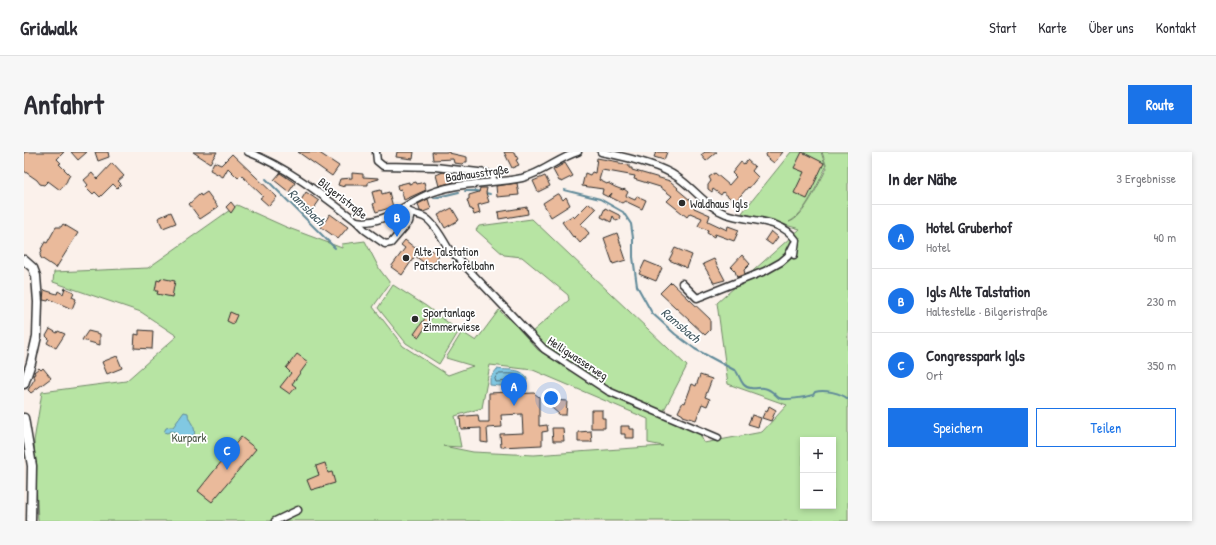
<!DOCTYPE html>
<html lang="de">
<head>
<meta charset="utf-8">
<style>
  body { margin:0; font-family:"Patrick Hand",sans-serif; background:#f7f7f7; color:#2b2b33 }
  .controls { position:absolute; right:12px; bottom:12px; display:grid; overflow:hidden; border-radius:0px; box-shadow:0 2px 6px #0003 }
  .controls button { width:36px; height:36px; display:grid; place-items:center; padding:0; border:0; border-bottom:1px solid #e1e1e2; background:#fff; color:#2b2b33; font:20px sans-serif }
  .you { position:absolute; left:527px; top:246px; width:14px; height:14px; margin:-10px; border:3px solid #fff; border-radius:50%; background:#1a73e8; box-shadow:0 0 0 6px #1a73e833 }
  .badge { display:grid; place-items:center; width:26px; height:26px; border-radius:50%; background:#1a73e8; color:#fff; font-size:13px; font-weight:700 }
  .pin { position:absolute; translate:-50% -33px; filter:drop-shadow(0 1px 2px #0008) }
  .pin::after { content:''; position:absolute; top:21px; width:14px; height:12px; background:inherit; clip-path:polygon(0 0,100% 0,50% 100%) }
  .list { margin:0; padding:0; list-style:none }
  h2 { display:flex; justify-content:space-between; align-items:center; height:52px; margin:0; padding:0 16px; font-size:17px }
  h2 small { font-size:13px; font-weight:400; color:#7c7c81 }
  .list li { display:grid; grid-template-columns:26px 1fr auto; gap:12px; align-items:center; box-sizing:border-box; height:64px; padding:0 16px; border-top:1px solid #e1e1e2 }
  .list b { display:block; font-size:15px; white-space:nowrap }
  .list p { margin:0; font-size:13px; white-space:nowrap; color:#7c7c81 }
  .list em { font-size:13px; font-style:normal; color:#7c7c81 }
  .actions { display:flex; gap:8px; padding:12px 16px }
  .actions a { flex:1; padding:9px 0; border:1px solid #1a73e8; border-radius:0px; text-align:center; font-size:14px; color:#1a73e8 }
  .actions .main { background:#1a73e8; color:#fff }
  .map { position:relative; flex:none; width:824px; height:369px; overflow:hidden; border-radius:0px }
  header { display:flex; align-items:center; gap:24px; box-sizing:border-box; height:56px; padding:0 20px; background:#fff; border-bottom:1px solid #e1e1e2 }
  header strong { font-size:19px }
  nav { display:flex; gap:22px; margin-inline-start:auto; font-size:14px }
  .intro { display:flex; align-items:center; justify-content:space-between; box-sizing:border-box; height:96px; padding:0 24px }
  h1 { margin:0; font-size:28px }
  .button { padding:10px 18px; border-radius:0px; background:#1a73e8; color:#fff; font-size:14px; font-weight:700 }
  main { display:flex; gap:24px; padding:0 24px }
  aside { flex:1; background:#fff; border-radius:0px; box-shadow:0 2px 6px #0003 }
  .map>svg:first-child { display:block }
  .green { fill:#b7e4a3; stroke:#718867; fill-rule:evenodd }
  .water { fill:#81c8e2; stroke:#5f8999 }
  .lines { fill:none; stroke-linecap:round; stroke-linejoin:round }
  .shore { stroke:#4d6a74; stroke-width:1 }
  .stream { stroke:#5f8999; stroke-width:2 }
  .building { fill:#eaba9b; stroke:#2b2b2b }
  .minor-casing { stroke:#2b2b2b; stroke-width:9 }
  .major-casing { stroke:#2b2b2b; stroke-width:11 }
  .minor { stroke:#fff; stroke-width:6 }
  .major { stroke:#fff; stroke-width:8 }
  .poi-dot { fill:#2b2b2b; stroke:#fff; stroke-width:1.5 }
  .labels { text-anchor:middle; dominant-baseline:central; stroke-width:3.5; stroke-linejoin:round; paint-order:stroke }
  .street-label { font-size:12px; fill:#2b2b2b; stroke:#fff }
  .poi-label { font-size:12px; fill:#2b2b2b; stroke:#fff; text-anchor:start }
  .park-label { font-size:12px; fill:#4e5949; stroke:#fff }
  .water-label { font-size:13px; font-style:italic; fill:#455a62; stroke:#fff }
</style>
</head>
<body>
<header>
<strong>Gridwalk</strong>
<nav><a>Start</a><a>Karte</a><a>Über uns</a><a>Kontakt</a></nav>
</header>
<div class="intro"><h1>Anfahrt</h1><a class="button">Route</a></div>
<main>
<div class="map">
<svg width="824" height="369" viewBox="0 0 824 369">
  <rect width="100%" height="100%" fill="#fbf1eb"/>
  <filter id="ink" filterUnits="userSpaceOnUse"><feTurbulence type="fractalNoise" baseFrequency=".025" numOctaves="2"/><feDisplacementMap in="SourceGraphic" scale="8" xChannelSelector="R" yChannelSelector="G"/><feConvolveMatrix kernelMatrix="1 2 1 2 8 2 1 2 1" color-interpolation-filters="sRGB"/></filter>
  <g filter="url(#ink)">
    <g class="green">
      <path d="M767,0H797L802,15C793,33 781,62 765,70C779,67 796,29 803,16L798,0H824V369H14L10,289L18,240L102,229L153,184L117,160L29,130L30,120L124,116L213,53L262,75L318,96V92L341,89L356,118L366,131L349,155L379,194L424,223L449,214L422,206L438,180L452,189L475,158L492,174L514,198L568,231L595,247L676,282L680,291L738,280L763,253L704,232L693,151L776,77L718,61ZM466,213L509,218L624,267V291L639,294L510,303L449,300L419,294L437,295L431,264L458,256ZM779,288H809V354H779Z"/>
      <path d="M508,67L663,214L639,260L600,244L552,217L516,191L508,180L545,148L544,143L498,105L480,103L452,78L455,74Z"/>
      <path d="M369,133L402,154L435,179L415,212L382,191L354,156Z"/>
    </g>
    <g class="water">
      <path d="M473,217C484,219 498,215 503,227L502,232L498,235C487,233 477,235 466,233V226Z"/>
      <path d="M160,260L164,261C164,271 173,273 170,284L162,288L156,287L151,280L147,279L143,281L140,280L142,276L146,275H149Z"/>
    </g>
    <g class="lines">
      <path class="shore" d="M474,222C482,222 496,220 499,228L497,230L488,229L472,230L471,227Z"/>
      <g class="stream">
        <path d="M242,27L311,96"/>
        <path d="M540,38L576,47L599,60L607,72L609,86V105L613,134L628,161L651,182L671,197L712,219C717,226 717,235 727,236C731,237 736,235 740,236C747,237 750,242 755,246C761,249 782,245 789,243L791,240C800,237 817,241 824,247"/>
        <path d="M441,39H452L466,42"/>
        <path d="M410,46L435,40"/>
      </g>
    </g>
    <g class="building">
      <path d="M0,0H40L33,7L37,11L35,12L46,23L43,28V29L36,38L24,29L20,33L16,32L13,28L0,19Z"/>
      <path d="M47,0H63L54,8Z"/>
      <path d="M71,0H84L85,5L74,9Z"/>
      <path d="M169,0H193L186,11Z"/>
      <path d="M274,0H294L315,14L308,24Z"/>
      <path d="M373,0H390L389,7L372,5Z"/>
      <path d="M408,0H425V1L443,5V10H440L438,12L430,11L429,7L409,8Z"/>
      <path d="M480,0H490L494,7L492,8L495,13L488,16Z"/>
      <path d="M632,0H643L640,8L630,5Z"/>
      <path d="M681,0H693L682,9L677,3Z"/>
      <path d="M744,0H759L750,11L741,4Z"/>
      <path d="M778,0L800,11L783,47L770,41L780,20L770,16Z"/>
      <path d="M208,2L253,45L245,54L236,46L239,44L217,23L214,26L204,16L199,25L186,18L190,10L197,13Z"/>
      <path d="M573,6L595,10V12L605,13V16H608V18L646,29L654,36L653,37L672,53L670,56L686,63L684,69L703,78L704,74L715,78L710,89L691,82L690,85L683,81L684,78L674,74L678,66L666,61L663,65L643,49L648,44L636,35L610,27L611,24L578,18L575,28L583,32L584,31L591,35L599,38L600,37L604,40L602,44L611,48L613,44L622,48L618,57L601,49L598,51L586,45L588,41L584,45L578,42L579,37L558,34L561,21L566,23L568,20L571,21Z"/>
      <path d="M723,8L731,15L728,19L734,25L725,36L724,35L711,50L699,40L697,43L689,37L688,40L684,37V33L687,29L685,25L691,21L705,33L712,25L708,21L717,10L720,12Z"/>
      <path d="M88,11L100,24L94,29L97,32L93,36L89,32L76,45L71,40L69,42L62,35L64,33L60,28L68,21L73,27Z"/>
      <path d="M541,11L549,24L537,30V29H535L529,18Z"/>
      <path d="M419,20L432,22L433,27L429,28V30L415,34L412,23Z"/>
      <path d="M256,21L271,31L265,40L250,28Z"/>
      <path d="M328,21L339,22V25L355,26V27L344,30V33H320V35L314,33L316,27L328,26Z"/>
      <path d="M521,24L526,34L514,40L509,29Z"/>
      <path d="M385,30V32L392,30L393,32L400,30L402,38L380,48L377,37L374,38L373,33Z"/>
      <path d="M493,31L495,43L473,45L472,34Z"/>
      <path d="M456,36H463L462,41L465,50L454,53L456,61L450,63L448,57H446L443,48L445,47V43L455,40Z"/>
      <path d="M357,38L358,42L365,40L369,55L352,60L349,52L351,51L348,40Z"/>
      <path d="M183,40L194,55L176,67L165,52L176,42L177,44Z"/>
      <path d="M282,40L295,49L288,59L276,50Z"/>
      <path d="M533,42H535L539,48L542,45L546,53L527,65L519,51Z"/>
      <path d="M404,47L407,57L399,60L396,59L394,52Z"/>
      <path d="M207,50L211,55L207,61L202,55Z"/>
      <path d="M565,51L572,57L557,72L565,81L561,87H560L556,91L550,84L549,85L538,70L548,64L550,66Z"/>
      <path d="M503,55L504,62L475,67L474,60Z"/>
      <path d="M428,56L435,68L421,76L414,63Z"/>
      <path d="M581,56L595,63L597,67L592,69L589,64L587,70L577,65Z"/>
      <path d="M147,60L152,71L139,76L134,66Z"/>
      <path d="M306,62L324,75L314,87L297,75Z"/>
      <path d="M39,72L54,81L32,116L17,106L16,103L18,98L17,97L21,90L23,91L32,75H37Z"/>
      <path d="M747,79L754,85L748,93L741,88Z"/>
      <path d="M593,81L602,108L589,112L580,86Z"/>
      <path d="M381,88L391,96L393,94L405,102L407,98L415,103L406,118L401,115L403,113L391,104L378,123L367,115L381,96L377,93Z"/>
      <path d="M651,96L668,103L663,116L645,108Z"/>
      <path d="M718,103L726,112L720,118L721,122L713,125L711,119L707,115Z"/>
      <path d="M690,107L701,128L690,131L679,112Z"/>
      <path d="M621,109L638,116L632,129L615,122Z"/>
      <path d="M137,126L151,129L148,145L133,142L134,139H131L133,128L136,129Z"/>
      <path d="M647,130L686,167V178L681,183L636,141Z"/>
      <path d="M41,136L50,140L48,145L52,147L48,157L25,147L24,149L19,148L20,138L33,142L34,139L39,142Z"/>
      <path d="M206,160L213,163L209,172L203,169Z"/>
      <path d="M404,162L408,165L395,185L390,182Z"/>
      <path d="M26,177L33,181L34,179L41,182L32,196L23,191L25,187L22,184Z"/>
      <path d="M115,178L129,179L128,197L110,196L111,182L115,183Z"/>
      <path d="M64,179L76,182V193L58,188Z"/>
      <path d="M273,202L284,210L268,232L272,235L266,242L256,235L267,221L262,216Z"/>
      <path d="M93,204L98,216L83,222L78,210Z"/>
      <path d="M15,216L17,218L19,216L27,226L7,241L4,238L11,226L9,223L11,222L10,220Z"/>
      <path d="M676,223L688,227L681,245L686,247L683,254L678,252L672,268L659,264V263L654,260L659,250L661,251L668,232L672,234Z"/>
      <path d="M485,240V242L510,241L515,245V274L523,273L524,279L518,280V293L477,295L476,282L499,281L498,262L477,263L478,275L463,276L464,291L457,290V276L437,277L436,265L442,264L454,263L455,270H465V241Z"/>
      <path d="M527,248L543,249L542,263H536L528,256Z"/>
      <path d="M745,254L752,258L747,269L738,266L741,259L743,260Z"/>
      <path d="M567,258H578V266H581V276H567Z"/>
      <path d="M728,263L737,266L734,275L724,272Z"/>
      <path d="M597,274H605V277H610V286H601V282H597Z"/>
      <path d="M528,276H539L540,289H529Z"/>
      <path d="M567,279L568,290H554V280Z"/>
      <path d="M217,285L232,297L188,350L174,339Z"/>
      <path d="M301,311L304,321L308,320L311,331L287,338L283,328L295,323L292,314Z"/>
    </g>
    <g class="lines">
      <defs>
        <g id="minor">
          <path d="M224,0C265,16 298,43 332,69L341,78L361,92L367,91L385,70L387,62"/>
          <path d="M352,0L353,9L359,14L411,15L463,21L468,24L470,29"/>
          <path d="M577,0C597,4 637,13 653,25C670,36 681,54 702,62C725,70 757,66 772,88L770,103"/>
          <path d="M380,56C389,64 391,61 400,65C409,69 419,87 424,96L520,197L584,239L694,286"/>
          <path d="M332,69C358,74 378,54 400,44C431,29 465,33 498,26C519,21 534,6 554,0"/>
          <path d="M658,131L673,146L741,119L757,110L764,104L770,92"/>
          <path d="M251,369L274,358"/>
        </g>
        <g id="major">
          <path d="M0,108L9,116L12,124L14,150L13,184L7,211L0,232"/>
          <path d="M0,266L8,314L7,369"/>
        </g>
      </defs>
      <use href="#minor" class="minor-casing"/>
      <use href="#major" class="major-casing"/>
      <use href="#minor" class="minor"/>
      <use href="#major" class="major"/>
    </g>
  </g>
  <g class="poi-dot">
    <circle cx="658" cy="51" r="4"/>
    <circle cx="382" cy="106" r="4"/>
    <circle cx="391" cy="167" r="4"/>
  </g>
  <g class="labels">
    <g class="street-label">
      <text transform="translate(453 21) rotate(-8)">Badhausstraße</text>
      <text transform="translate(319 46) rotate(38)">Bilgeristraße</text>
      <text transform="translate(554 206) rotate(33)">Heiligwasserweg</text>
    </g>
    <g class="poi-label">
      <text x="666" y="51">Waldhaus Igls</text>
      <text x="390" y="99">Alte Talstation<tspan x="390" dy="14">Patscherkofelbahn</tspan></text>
      <text x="399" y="160">Sportanlage<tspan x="399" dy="14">Zimmerwiese</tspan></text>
    </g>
    <g class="park-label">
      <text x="165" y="285">Kurpark</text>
    </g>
    <g class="water-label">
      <text transform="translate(283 55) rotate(45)">Ramsbach</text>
      <text transform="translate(657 173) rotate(40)">Ramsbach</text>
    </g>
  </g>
</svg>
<div class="controls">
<button>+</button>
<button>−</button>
</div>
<div class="you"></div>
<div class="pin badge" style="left:490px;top:254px">A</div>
<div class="pin badge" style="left:373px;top:85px">B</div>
<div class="pin badge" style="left:203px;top:318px">C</div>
</div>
<aside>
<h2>In der Nähe<small>3 Ergebnisse</small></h2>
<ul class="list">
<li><span class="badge">A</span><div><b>Hotel Gruberhof</b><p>Hotel</p></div><em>40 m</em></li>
<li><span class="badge">B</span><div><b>Igls Alte Talstation</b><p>Haltestelle · Bilgeristraße</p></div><em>230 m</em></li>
<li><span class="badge">C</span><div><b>Congresspark Igls</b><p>Ort</p></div><em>350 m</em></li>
</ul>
<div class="actions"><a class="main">Speichern</a><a>Teilen</a></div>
</aside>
</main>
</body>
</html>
